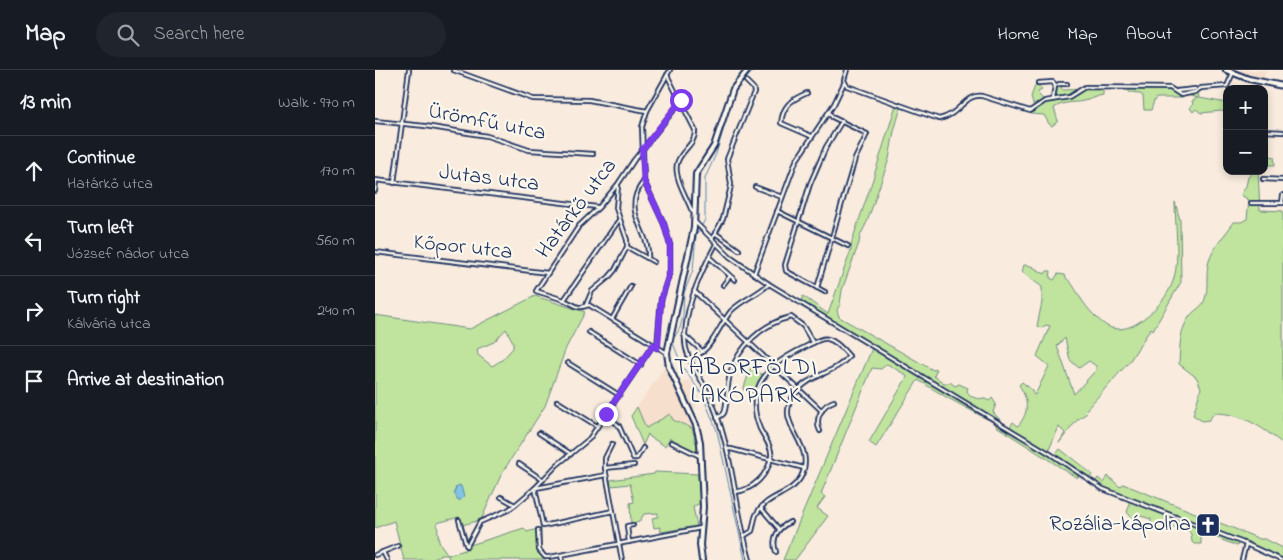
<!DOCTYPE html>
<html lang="en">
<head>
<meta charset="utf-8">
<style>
  body { margin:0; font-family:"Indie Flower",sans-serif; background:#20242c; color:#f1f3f6 }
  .controls { position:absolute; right:15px; top:15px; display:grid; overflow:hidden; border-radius:10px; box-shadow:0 2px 8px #0003 }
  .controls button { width:45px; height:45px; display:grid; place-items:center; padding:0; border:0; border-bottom:1px solid #363941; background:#171b24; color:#f1f3f6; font:25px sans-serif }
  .stop { position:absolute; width:15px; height:15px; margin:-11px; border:4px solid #7c3aed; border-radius:50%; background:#fff }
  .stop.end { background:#7c3aed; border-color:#fff; box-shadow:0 1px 5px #0008 }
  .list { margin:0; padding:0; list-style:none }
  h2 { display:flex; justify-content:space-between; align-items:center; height:65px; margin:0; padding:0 20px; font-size:21px }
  h2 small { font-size:16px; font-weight:400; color:#9ea1a6 }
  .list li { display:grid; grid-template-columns:32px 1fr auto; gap:15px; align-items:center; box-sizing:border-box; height:70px; padding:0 20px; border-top:1px solid #363941 }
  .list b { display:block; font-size:19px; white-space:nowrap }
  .list p { margin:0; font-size:16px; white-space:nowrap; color:#9ea1a6 }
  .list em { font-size:16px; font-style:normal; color:#9ea1a6 }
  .icon { flex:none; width:28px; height:28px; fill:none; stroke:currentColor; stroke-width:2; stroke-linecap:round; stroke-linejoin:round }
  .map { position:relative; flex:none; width:908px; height:490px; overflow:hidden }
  header { display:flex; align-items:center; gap:30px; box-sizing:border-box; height:70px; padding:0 25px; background:#171b24; border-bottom:1px solid #363941 }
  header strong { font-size:24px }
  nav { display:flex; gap:28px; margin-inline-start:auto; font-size:18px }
  .search { width:350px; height:45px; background:#20242c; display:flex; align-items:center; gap:12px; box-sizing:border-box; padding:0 18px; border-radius:28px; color:#9ea1a6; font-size:19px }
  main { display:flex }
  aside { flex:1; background:#171b24 }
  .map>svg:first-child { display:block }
  .built { fill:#f7dfcd }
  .green { fill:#c0e49e; stroke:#6e8a7e; fill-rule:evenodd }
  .water { fill:#82c3e3; stroke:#5988ae }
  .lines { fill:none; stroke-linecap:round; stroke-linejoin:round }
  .stream { stroke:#5988ae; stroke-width:1 }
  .minor-casing { stroke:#1b2f5e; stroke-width:6 }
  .major-casing { stroke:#1b2f5e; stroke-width:8 }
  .minor { stroke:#fbf7ec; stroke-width:2.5 }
  .major { stroke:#fbf7ec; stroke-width:4 }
  .route { stroke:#7c3aed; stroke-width:6 }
  .labels { text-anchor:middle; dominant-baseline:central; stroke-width:4.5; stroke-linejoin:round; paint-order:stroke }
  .street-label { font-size:22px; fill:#1b2f5e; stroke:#fbf7ec }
  .poi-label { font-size:22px; fill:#1b2f5e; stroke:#fbf7ec; text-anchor:end }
  .neighbourhood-label { font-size:24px; letter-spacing:1px; fill:#1b2f5e; stroke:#fbf7ec }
</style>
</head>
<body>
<header>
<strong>Map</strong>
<div class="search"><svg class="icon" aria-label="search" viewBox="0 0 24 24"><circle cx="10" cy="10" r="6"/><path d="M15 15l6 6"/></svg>Search here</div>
<nav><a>Home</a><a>Map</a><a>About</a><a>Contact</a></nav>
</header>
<main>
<aside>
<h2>13 min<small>Walk · 970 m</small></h2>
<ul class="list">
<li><svg class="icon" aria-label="ahead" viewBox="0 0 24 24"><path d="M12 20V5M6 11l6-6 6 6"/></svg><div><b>Continue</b><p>Határkő utca</p></div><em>170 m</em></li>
<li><svg class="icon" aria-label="left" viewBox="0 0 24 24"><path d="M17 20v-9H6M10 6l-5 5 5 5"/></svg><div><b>Turn left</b><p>József nádor utca</p></div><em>560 m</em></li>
<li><svg class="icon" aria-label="right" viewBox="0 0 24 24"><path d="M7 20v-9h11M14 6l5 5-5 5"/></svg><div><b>Turn right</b><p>Kálvária utca</p></div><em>240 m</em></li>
<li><svg class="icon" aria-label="arrive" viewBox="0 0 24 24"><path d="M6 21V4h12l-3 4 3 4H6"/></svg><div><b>Arrive at destination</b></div></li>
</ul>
</aside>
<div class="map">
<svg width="908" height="490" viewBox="0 0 908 490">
  <rect width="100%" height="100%" fill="#f9ecde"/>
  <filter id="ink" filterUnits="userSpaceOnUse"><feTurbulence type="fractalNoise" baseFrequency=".02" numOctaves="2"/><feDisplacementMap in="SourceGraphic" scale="10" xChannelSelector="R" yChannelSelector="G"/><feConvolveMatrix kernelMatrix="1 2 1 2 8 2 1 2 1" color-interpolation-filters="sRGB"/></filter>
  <g filter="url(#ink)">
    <g class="built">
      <path d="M852,0H891L889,12Z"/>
      <path d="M290,297L301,318L314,309L325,329L315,347L320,359L298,350L271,358L262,337Z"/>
    </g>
    <g class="green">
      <path d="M661,13L667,20L663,22L664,25L669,30L681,27L683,15H686L687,20C701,20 714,18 728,17V25C722,26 718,28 712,30C701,34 690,30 679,38L683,51L677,56L674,54L669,45L656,44L659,38L656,27Z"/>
      <path d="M822,18L824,28L852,33V42L846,41L826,43L821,39L818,42L815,38L818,34L817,31L823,28L812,25L807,28H781L779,31L776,40H769L768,26L765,24L753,23V19Z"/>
      <path d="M521,35L526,37L519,61L514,89L492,152L485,166L484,173L467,220L465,234L462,240L464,247L558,300L562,299L559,306L569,313H574L575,312L580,316L584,314L593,318L592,321C595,327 602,330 608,328L614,331L617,328L621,334L618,342L626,351L625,353L614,346L612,349L571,327L543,310L501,377L494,372L532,307L531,305L512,294L506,299L497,298L446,424L450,427L442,438L453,446L420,490H408L498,276L425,236L428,226L453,244L476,180L477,171L498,109Z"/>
      <path d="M889,77L891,78V85L899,87L900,95H892L889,96Z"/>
      <path d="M880,101H883L885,140L908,141V374C887,357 867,343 839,343L834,350L827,351L818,345L826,318L822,308L804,294C805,277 804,260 815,246C820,239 827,238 830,229C834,217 830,203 834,191C839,176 850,165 859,152H866L872,149L874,130L866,125L871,116L873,107Z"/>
      <path d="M800,132L805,150L806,212L778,260L776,258L754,292L710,341L712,343L702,350L684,373L690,363L684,357L672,384L678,388L685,379L717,404L715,408L720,412L723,408L729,413L733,406L745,417L748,414L885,469H890L908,478V489L865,470L862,476L842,468L840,466L832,463L826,465V474H819L817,472L816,464L812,459L798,457L795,460L792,457L793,453L789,452L787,454L776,456V449L762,445L757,448L752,442L754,437V430L726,417L705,404L702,408L621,356V353L633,360L638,352L643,356C655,342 653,329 644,315L647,312L657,320L658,324L660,325L674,296L662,286L675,256L671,255L666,258L662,256L667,232V217L647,202L649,195L656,196L670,204L672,201H676L675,208L679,210L683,204L690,205L691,208C697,213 698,215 702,222C709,235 720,248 732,256C742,262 755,258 764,252C779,242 794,226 799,208C805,188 800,153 800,132ZM690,268L695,290L704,298L714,291L721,296V300L699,324L682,276Z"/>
      <path d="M160,226L210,242L191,278L170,336L127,403L106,450L87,455L84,447L62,453L64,472L73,485L90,480L92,476L149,458L152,462L166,458V482L171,490H74L73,485H66L56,490H29L19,451L0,458V245L95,259ZM131,259L138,272V278L127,290L117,296L103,285L102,279L119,272Z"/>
      <path d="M376,297L389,306L381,323L368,320Z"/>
      <path d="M262,337L271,358L295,344L298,350L317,358L324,383L295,368L290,376L275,367L273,364L268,375L256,346Z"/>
      <path d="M280,402L323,404L325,433L318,437L322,456L286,462L285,457L279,458L277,448L283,447V443L269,444L264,452L256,454L255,433L259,432L255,414L236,416L235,410L279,404Z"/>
    </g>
    <path class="water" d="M84,415L86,416L89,427L86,430H83L79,423L81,417Z"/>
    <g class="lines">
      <path class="stream" d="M370,490L342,361L328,326L307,296L298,273L299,268L305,258L308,246L309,223L318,200L321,165L330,150V108L341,84L360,21L379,0"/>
      <defs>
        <g id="minor">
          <path d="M78,0L158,29L214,30L272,41"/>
          <path d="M472,0L469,10L472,16L564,49C585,45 590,23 607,26L655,41L670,31L694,27L710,17L795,18L806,25L820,22L826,18L852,16L858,3"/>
          <path d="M292,5L320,60C321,75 305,80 302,94C299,107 311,126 316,139L319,142"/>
          <path d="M663,13L678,12L680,16L684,14H692"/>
          <path d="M802,21L820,19"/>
          <path d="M432,23C416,30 408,35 406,53L436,66"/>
          <path d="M678,29L680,16"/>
          <path d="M0,51L50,56L112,66L154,80L218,84"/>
          <path d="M889,61L908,62"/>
          <path d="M888,109L908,110"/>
          <path d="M0,110L222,137"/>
          <path d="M269,111C244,142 276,161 273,188"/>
          <path d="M19,113L34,0"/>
          <path d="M380,117L407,127"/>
          <path d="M0,121L1,111"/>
          <path d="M876,133H908"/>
          <path d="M907,133L908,125"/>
          <path d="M402,141L473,176"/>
          <path d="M319,151L355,187L394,214L674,383L728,419L871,474L906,490"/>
          <path d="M340,163L364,180"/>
          <path d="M337,169L348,149L355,120L356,114L352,89L379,22L378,18L371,11"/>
          <path d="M341,174C326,202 312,232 310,264C308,288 324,303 333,323C358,376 359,435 375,490"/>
          <path d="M252,177L279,192"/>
          <path d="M0,182L173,203"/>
          <path d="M334,187L360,210"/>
          <path d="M379,204L421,91L459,34L469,13"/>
          <path d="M348,215L355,206"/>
          <path d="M442,218L480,89L492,64L457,47L454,42"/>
          <path d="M319,221L447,341"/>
          <path d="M450,222L411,201L410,195L435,114L451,77L467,51"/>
          <path d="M189,230L244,150"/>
          <path d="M211,235L217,221L234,207L240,200L252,177V170L241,138L243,116"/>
          <path d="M237,249L256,216"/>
          <path d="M214,262L266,295"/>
          <path d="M309,265L328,282"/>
          <path d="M282,278L286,230L295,201V175L289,154L269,111L267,57L272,41L295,0"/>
          <path d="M292,283L214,235L207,237H203L189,230L161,221L204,156L224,137L243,114L259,90L307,30"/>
          <path d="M313,289C337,283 342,258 356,241C367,230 382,225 394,214"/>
          <path d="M193,293L244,325"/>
          <path d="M182,331L222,356"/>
          <path d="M231,344L244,356L258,388H262L268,378"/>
          <path d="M342,348C345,346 347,346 349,343C352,338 352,314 355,304C363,277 388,253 416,247L428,256L438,273"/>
          <path d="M445,361C439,349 447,335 459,331"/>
          <path d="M164,363L196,384"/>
          <path d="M296,372L325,386"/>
          <path d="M237,374L230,388V398L247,490"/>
          <path d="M352,379H356L429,398"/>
          <path d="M144,394L168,410"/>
          <path d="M230,398L259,395"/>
          <path d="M160,418L168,456L238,441"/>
          <path d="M161,418L231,405"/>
          <path d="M360,422C378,420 393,405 396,387C398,378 389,367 385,359C381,349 379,339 380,329C384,301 409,287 432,276C438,273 447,267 453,269C461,271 469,280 474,286C461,304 433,304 419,325C397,355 443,373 426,407C416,425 392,425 382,443C379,448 379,455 377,461L369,466"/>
          <path d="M126,427L140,435"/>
          <path d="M386,438L404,459"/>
          <path d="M84,450L91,475"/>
          <path d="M163,460L164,480L170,487H175L326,458"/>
          <path d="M254,472L252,456L258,455"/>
          <path d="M92,476L105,452L133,440L140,435L160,418L182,395L214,369L278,275"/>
          <path d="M8,482L12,490"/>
          <path d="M401,482C396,468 403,458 415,452"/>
          <path d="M0,485L23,476"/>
          <path d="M186,485L187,490"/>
          <path d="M867,490L871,474"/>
        </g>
        <g id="major">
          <path d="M851,0L874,9L908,16"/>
          <path d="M327,490L325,475L328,437L325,372L321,355L294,297L292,283L319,158L321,104L339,76L358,19L373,0"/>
        </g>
      </defs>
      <use href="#minor" class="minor-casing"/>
      <use href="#major" class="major-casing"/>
      <use href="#minor" class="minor"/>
      <use href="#major" class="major"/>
    </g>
  </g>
  <g class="lines" filter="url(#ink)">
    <path class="route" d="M231,344L278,275L282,278L283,275L286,230L295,201V175L289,154L269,111L267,80L306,30"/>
  </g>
  <defs>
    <symbol id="church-square" viewBox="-11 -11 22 22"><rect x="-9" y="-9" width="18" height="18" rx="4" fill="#1b2f5e" stroke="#fbf7ec"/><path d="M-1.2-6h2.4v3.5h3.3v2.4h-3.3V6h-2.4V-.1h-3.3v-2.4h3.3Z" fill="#fff"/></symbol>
  </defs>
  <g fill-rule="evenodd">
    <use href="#church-square" x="819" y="441" width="28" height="28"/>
  </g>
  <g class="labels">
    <g class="street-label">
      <text transform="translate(112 53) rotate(11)">Ürömfű utca</text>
      <text transform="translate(114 109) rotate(7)">Jutas utca</text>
      <text transform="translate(202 139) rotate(-53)">Határkő utca</text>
      <text transform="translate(88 178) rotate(6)">Kőpor utca</text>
    </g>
    <g class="poi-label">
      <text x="816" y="455">Rozália-kápolna</text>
    </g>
    <g class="neighbourhood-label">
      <text x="371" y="298">TÁBORFÖLDI<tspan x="371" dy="28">LAKÓPARK</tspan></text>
    </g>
  </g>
</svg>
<div class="controls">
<button>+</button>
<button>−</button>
</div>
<div class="stop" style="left:306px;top:30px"></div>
<div class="stop end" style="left:231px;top:344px"></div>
</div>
</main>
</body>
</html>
